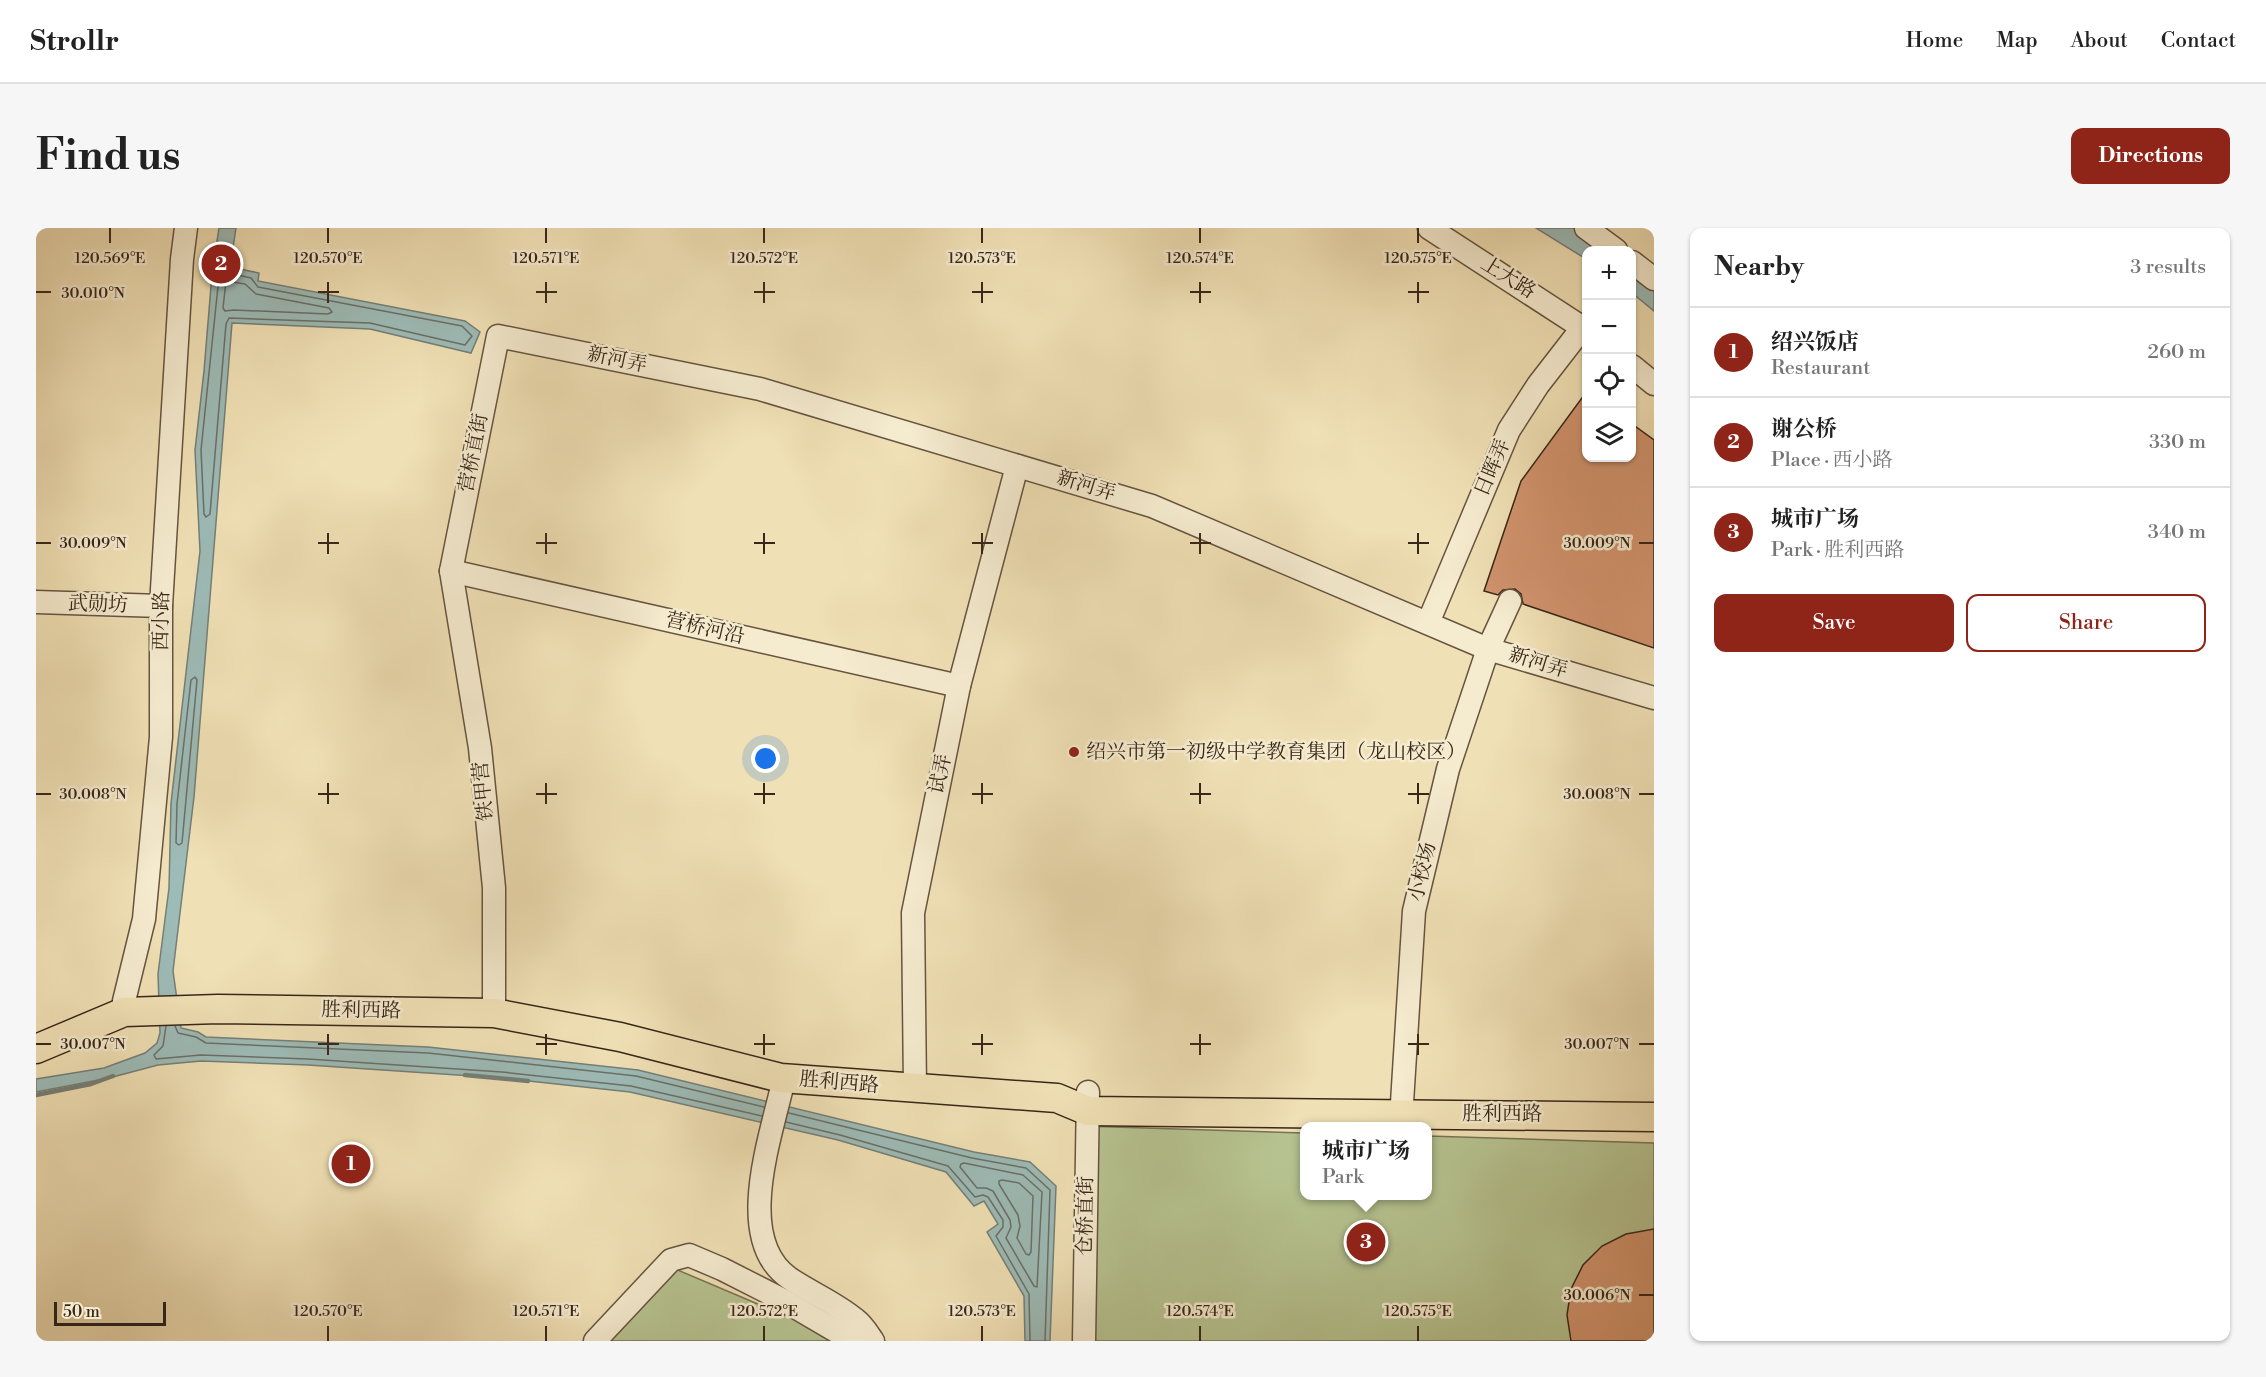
<!DOCTYPE html>
<html lang="en">
<head>
<meta charset="utf-8">
<style>
  body { margin:0; font-family:"Libre Bodoni","Noto Serif SC",serif; background:#f6f6f6; color:#222 }
  .controls { position:absolute; right:18px; top:18px; display:grid; overflow:hidden; border-radius:12px; box-shadow:0 2px 4px #0004 }
  .controls button { width:54px; height:54px; display:grid; place-items:center; padding:0; border:0; border-bottom:2px solid #e0e0e0; background:#fff; color:#222; font:30px sans-serif }
  .scale { position:absolute; left:18px; bottom:15px; width:112px; box-sizing:border-box; padding-left:6px; border:3px solid #382619; border-top:0; font-size:16px; line-height:21px; white-space:nowrap; color:#382619; -webkit-text-stroke:4px #f5ebcf; paint-order:stroke }
  .you { position:absolute; left:730px; top:531px; width:21px; height:21px; margin:-15px; border:4px solid #fff; border-radius:50%; background:#1a73e8; box-shadow:0 0 0 9px #1a73e833 }
  .badge { display:grid; place-items:center; width:39px; height:39px; border-radius:50%; background:#8f2418; color:#fff; font-size:20px; font-weight:700 }
  .pin { position:absolute; translate:-50% -50%; border:3px solid #fff; box-shadow:0 2px 6px #0006 }
  .popup { position:absolute; left:1264px; top:894px; width:132px; height:78px; box-sizing:border-box; display:grid; place-content:center; border-radius:12px; background:#fff; filter:drop-shadow(0 2px 4px #0005); font-size:20px; white-space:nowrap; color:#767676 }
  .popup b { font-size:22px; color:#222 }
  .popup::after { content:''; position:absolute; left:50%; top:100%; margin-left:-12px; border:12px solid transparent; border-top-color:#fff }
  .list { margin:0; padding:0; list-style:none }
  h2 { display:flex; justify-content:space-between; align-items:center; height:78px; margin:0; padding:0 24px; font-size:26px }
  h2 small { font-size:20px; font-weight:400; color:#767676 }
  .list li { display:grid; grid-template-columns:39px 1fr auto; gap:18px; align-items:center; box-sizing:border-box; height:90px; padding:0 24px; border-top:2px solid #e0e0e0 }
  .list b { display:block; font-size:22px; white-space:nowrap }
  .list p { margin:0; font-size:20px; white-space:nowrap; color:#767676 }
  .list em { font-size:20px; font-style:normal; color:#767676 }
  .actions { display:flex; gap:12px; padding:18px 24px }
  .actions a { flex:1; padding:14px 0; border:2px solid #8f2418; border-radius:12px; text-align:center; font-size:21px; color:#8f2418 }
  .actions .main { background:#8f2418; color:#fff }
  .icon { flex:none; width:33px; height:33px; fill:none; stroke:currentColor; stroke-width:2; stroke-linecap:round; stroke-linejoin:round }
  .map { position:relative; flex:none; width:1618px; height:1113px; overflow:hidden; border-radius:12px }
  header { display:flex; align-items:center; gap:36px; box-sizing:border-box; height:84px; padding:0 30px; background:#fff; border-bottom:2px solid #e0e0e0 }
  header strong { font-size:28px }
  nav { display:flex; gap:33px; margin-inline-start:auto; font-size:21px }
  .intro { display:flex; align-items:center; justify-content:space-between; box-sizing:border-box; height:144px; padding:0 36px }
  h1 { margin:0; font-size:42px }
  .button { padding:15px 27px; border-radius:12px; background:#8f2418; color:#fff; font-size:21px; font-weight:700 }
  main { display:flex; gap:36px; padding:0 36px }
  aside { flex:1; background:#fff; border-radius:12px; box-shadow:0 2px 4px #0004 }
  .map>svg:first-child { display:block }
  .green { fill:#b6c390; stroke:#777454; stroke-width:1.5 }
  .water { fill:#9dbbb7; stroke:#757f78; stroke-width:1.5 }
  .lines { fill:none; stroke-linecap:round; stroke-linejoin:round }
  .shore { stroke:#6a7068; stroke-width:1.5 }
  .stream { stroke:#757f78; stroke-width:4.5 }
  .building { fill:#d1936d; stroke:#382619; stroke-width:1.5 }
  .minor-casing { stroke:#665440; stroke-width:25 }
  .major-casing { stroke:#382619; stroke-width:31 }
  .minor { stroke:#f5ebcf; stroke-width:22 }
  .major { stroke:#f0e0b5; stroke-width:28 }
  .ticks { fill:none; stroke:#382619; stroke-width:2 }
  .poi-dot { fill:#8f2418; stroke:#f5ebcf; stroke-width:2 }
  .labels { text-anchor:middle; dominant-baseline:central; stroke-width:5; stroke-linejoin:round; paint-order:stroke }
  .street-label { font-size:20px; fill:#382619; stroke:#f5ebcf }
  .poi-label { font-size:20px; fill:#382619; stroke:#f5ebcf; text-anchor:start }
  .ticks-label { font-size:15px; text-anchor:middle; fill:#382619; stroke:#f5ebcf; stroke-width:5; stroke-linejoin:round; paint-order:stroke }
</style>
</head>
<body>
<header>
<strong>Strollr</strong>
<nav><a>Home</a><a>Map</a><a>About</a><a>Contact</a></nav>
</header>
<div class="intro"><h1>Find us</h1><a class="button">Directions</a></div>
<main>
<div class="map">
<svg width="1618" height="1113" viewBox="0 0 1618 1113">
  <rect width="100%" height="100%" fill="#f0e0b5"/>
  <filter id="stains"><feTurbulence type="fractalNoise" baseFrequency=".00333" numOctaves="4"/><feColorMatrix values="0 0 0 0 .2 0 0 0 0 .09 0 0 0 0 .02 0 0 0 .5 -.17"/></filter>
  <radialGradient id="worn" r=".72"><stop offset=".6" stop-color="#630" stop-opacity="0"/><stop offset="1" stop-color="#630" stop-opacity=".3"/></radialGradient>
  <g class="green">
    <path d="M1046,898L1268,905V968H1392V908L1618,915V1113H1038Z"/>
    <path d="M637,1040L809,1113H569Z"/>
  </g>
  <g class="water">
    <path d="M183,0H200L194,39L223,45L222,53L429,93L444,104L435,125L334,101L196,95L158,569L137,743L145,800L162,804L170,809L392,819L602,842L938,924L994,934L1020,958L1014,1113H989L988,1068L951,1004L962,996L948,973L938,978L910,944L802,912L594,864L466,850L272,837L165,833L122,837L73,850L0,864V851L68,840L109,825L121,815L124,805L122,746L133,660L135,575L164,323L159,222L168,143L176,46Z"/>
    <path d="M1500,0H1537L1570,22H1550V31Z"/>
    <path d="M1596,43L1618,61V83L1596,65Z"/>
  </g>
  <g class="lines">
    <g class="shore">
      <path d="M184,39H187L193,45L215,50L222,59L426,98L436,108L429,117L334,95L193,90L190,96L174,286L170,289L168,286L165,222Z"/>
      <path d="M190,53L209,56L220,66L293,80L296,84L292,86L198,82L189,83L187,80Z"/>
      <path d="M159,449L161,452L146,615L143,617L140,615L141,576L155,452Z"/>
      <path d="M130,798L127,818L118,827L120,831L165,827L272,831L466,844L595,858L726,888"/>
      <path d="M139,798L142,805L160,809L170,815L392,825L600,848L728,879"/>
      <path d="M753,885L936,930L990,940L1014,962L1009,1113"/>
      <path d="M750,894L804,907L912,938L939,969L947,967L952,969L967,992V999L960,1008L993,1066L994,1113"/>
      <path d="M928,935L987,947L1006,964L1001,1059L998,1058L970,1010L975,999L974,992L957,963L950,960H941L924,939L925,936Z"/>
      <path d="M966,952L983,955L997,968L995,1024L993,1027L990,1026L981,1010L984,998L982,987L963,956V953Z"/>
    </g>
    <g class="stream">
      <path d="M429,847L492,853"/>
      <path d="M0,867L55,856L77,848"/>
    </g>
  </g>
  <g class="building">
    <path d="M1551,163V230H1596V196L1618,212V420L1487,376L1485,366L1479,361L1467,362L1462,367L1448,363L1485,253Z"/>
    <path d="M1618,1001V1113H1535L1531,1087L1535,1061L1547,1037L1566,1018L1590,1006Z"/>
  </g>
  <g class="lines">
    <defs>
      <g id="minor">
        <path d="M1393,0L1550,102"/>
        <path d="M1550,0L1580,22"/>
        <path d="M1596,34L1618,51"/>
        <path d="M1596,138L1618,156"/>
        <path d="M415,343L923,458"/>
        <path d="M0,374L125,378"/>
        <path d="M1392,395L1473,202L1502,157L1547,99"/>
        <path d="M88,784V773L108,691L125,509V378L146,31L150,0"/>
        <path d="M458,785V660L444,520L415,343L462,108L724,161L1116,278L1452,421L1618,470"/>
        <path d="M748,850C737,904 696,1010 753,1050C775,1065 800,1075 820,1092C827,1097 832,1106 837,1113"/>
        <path d="M879,861L877,685L923,458L981,238"/>
        <path d="M1366,875L1378,683L1412,541L1452,421L1474,373"/>
        <path d="M559,1113L635,1032L653,1027L686,1041L747,1072L817,1113"/>
        <path d="M1048,1113L1052,864"/>
      </g>
      <path id="major" d="M0,821L88,784L182,781L458,785L584,809L745,850L1021,870L1052,883L1618,889"/>
    </defs>
    <use href="#minor" class="minor-casing"/>
    <use href="#major" class="major-casing"/>
    <use href="#minor" class="minor"/>
    <use href="#major" class="major"/>
  </g>
  <path class="ticks" d="M74,0V15M292,0V15M510,0V15M728,0V15M946,0V15M1164,0V15M1382,0V15M292,54V75M510,54V75M728,54V75M946,54V75M1164,54V75M1382,54V75M0,64H15M282,64H303M500,64H521M718,64H739M936,64H957M1154,64H1175M1372,64H1393M292,305V326M510,305V326M728,305V326M946,305V326M1164,305V326M1382,305V326M0,315H15M282,315H303M500,315H521M718,315H739M936,315H957M1154,315H1175M1372,315H1393M1603,315H1618M292,555V576M510,555V576M728,555V576M946,555V576M1164,555V576M1382,555V576M0,566H15M282,566H303M500,566H521M718,566H739M936,566H957M1154,566H1175M1372,566H1393M1603,566H1618M292,806V827M510,806V827M728,806V827M946,806V827M1164,806V827M1382,806V827M0,816H15M282,816H303M500,816H521M718,816H739M936,816H957M1154,816H1175M1372,816H1393M1603,816H1618M1603,1067H1618M292,1098V1113M510,1098V1113M728,1098V1113M946,1098V1113M1164,1098V1113M1382,1098V1113"/>
  <circle class="poi-dot" cx="1038" cy="524" r="6"/>
  <g class="labels">
    <g class="street-label">
      <text transform="translate(1472 50) rotate(32)">上大路</text>
      <text transform="translate(581 132) rotate(12)">新河弄</text>
      <text transform="translate(438 225) rotate(-79)">营桥直街</text>
      <text transform="translate(1457 240) rotate(-67)">日晖弄</text>
      <text transform="translate(1050 258) rotate(17)">新河弄</text>
      <text transform="translate(62 377) rotate(2)">武勋坊</text>
      <text transform="translate(126 393) rotate(-89)">西小路</text>
      <text transform="translate(669 401) rotate(13)">营桥河沿</text>
      <text transform="translate(1502 435) rotate(17)">新河弄</text>
      <text transform="translate(905 546) rotate(-78)">试弄</text>
      <text transform="translate(448 563) rotate(-96)">铁甲营</text>
      <text transform="translate(1387 644) rotate(-77)">小校场</text>
      <text transform="translate(325 783) rotate(1)">胜利西路</text>
      <text transform="translate(803 855) rotate(5)">胜利西路</text>
      <text x="1466" y="886">胜利西路</text>
      <text transform="translate(1050 988) rotate(-89)">仓桥直街</text>
    </g>
    <g class="poi-label">
      <text x="1050" y="524">绍兴市第一初级中学教育集团（龙山校区）</text>
    </g>
  </g>
  <g class="ticks-label">
    <text x="74" y="35">120.569°E</text>
    <text x="292" y="35">120.570°E</text>
    <text x="510" y="35">120.571°E</text>
    <text x="728" y="35">120.572°E</text>
    <text x="946" y="35">120.573°E</text>
    <text x="1164" y="35">120.574°E</text>
    <text x="1382" y="35">120.575°E</text>
    <text x="57" y="70">30.010°N</text>
    <text x="57" y="320">30.009°N</text>
    <text x="1561" y="320">30.009°N</text>
    <text x="57" y="571">30.008°N</text>
    <text x="1561" y="571">30.008°N</text>
    <text x="57" y="821">30.007°N</text>
    <text x="1561" y="821">30.007°N</text>
    <text x="1561" y="1072">30.006°N</text>
    <text x="292" y="1088">120.570°E</text>
    <text x="510" y="1088">120.571°E</text>
    <text x="728" y="1088">120.572°E</text>
    <text x="946" y="1088">120.573°E</text>
    <text x="1164" y="1088">120.574°E</text>
    <text x="1382" y="1088">120.575°E</text>
  </g>
  <rect width="100%" height="100%" filter="url(#stains)"/>
  <rect width="100%" height="100%" fill="url(#worn)"/>
</svg>
<div class="controls">
<button>+</button>
<button>−</button>
<button><svg class="icon" aria-label="locate" viewBox="0 0 24 24"><circle cx="12" cy="12" r="6"/><path d="M12 2v4M12 18v4M2 12h4M18 12h4"/></svg></button>
<button><svg class="icon" aria-label="layers" viewBox="0 0 24 24"><path d="M12 4l9 5-9 5-9-5zM3 14l9 5 9-5"/></svg></button>
</div>
<div class="scale">50 m</div>
<div class="you"></div>
<div class="pin badge" style="left:315px;top:936px">1</div>
<div class="pin badge" style="left:185px;top:36px">2</div>
<div class="pin badge" style="left:1330px;top:1014px">3</div>
<div class="popup"><b>城市广场</b>Park</div>
</div>
<aside>
<h2>Nearby<small>3 results</small></h2>
<ul class="list">
<li><span class="badge">1</span><div><b>绍兴饭店</b><p>Restaurant</p></div><em>260 m</em></li>
<li><span class="badge">2</span><div><b>谢公桥</b><p>Place · 西小路</p></div><em>330 m</em></li>
<li><span class="badge">3</span><div><b>城市广场</b><p>Park · 胜利西路</p></div><em>340 m</em></li>
</ul>
<div class="actions"><a class="main">Save</a><a>Share</a></div>
</aside>
</main>
</body>
</html>
